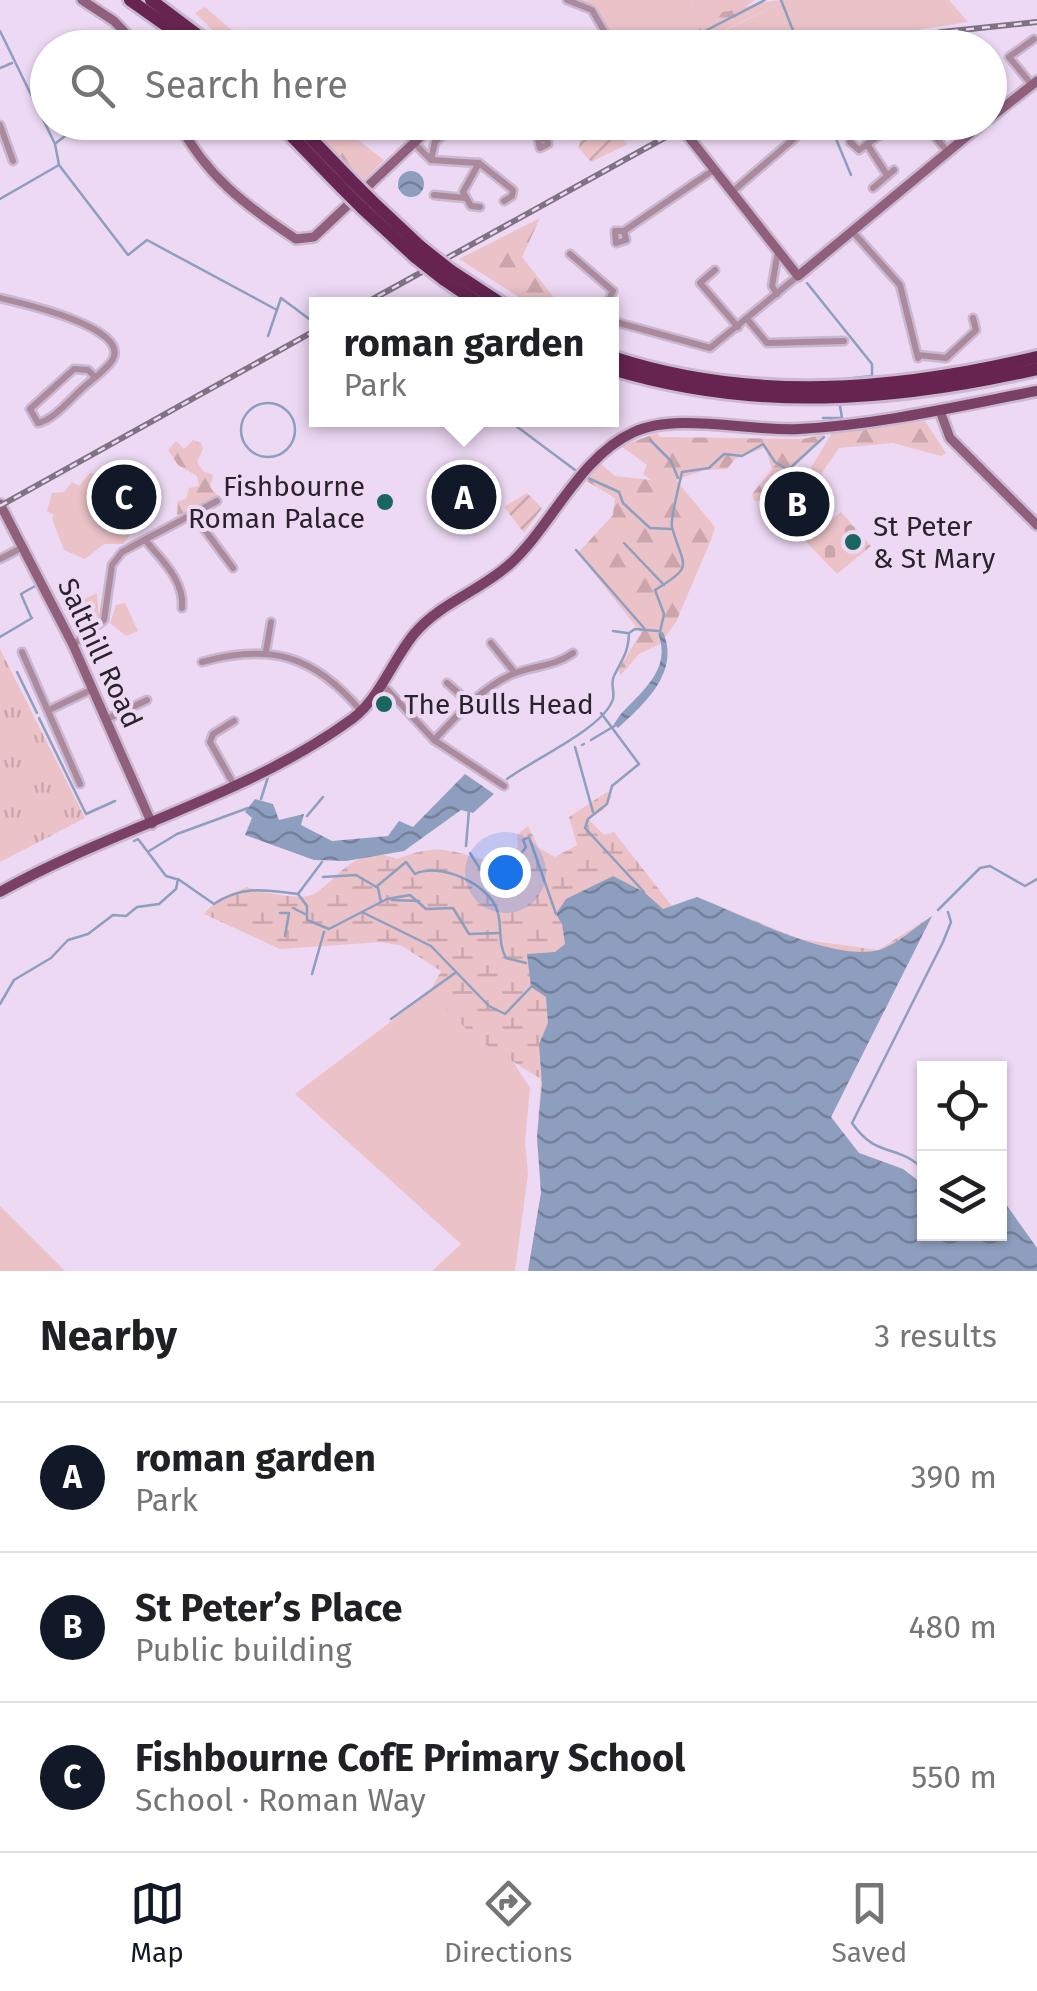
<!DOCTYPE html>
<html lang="en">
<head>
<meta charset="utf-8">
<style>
  body { margin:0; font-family:"Fira Sans",sans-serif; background:#f2f2f2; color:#202124 }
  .controls { position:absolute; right:30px; bottom:30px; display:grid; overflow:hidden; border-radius:0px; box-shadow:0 2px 8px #0004 }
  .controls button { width:90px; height:90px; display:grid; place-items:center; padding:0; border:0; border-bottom:2px solid #e0e0e0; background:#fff; color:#202124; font:50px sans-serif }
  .you { position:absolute; left:505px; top:872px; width:35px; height:35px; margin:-25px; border:8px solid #fff; border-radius:50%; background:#1a73e8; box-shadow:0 0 0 15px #1a73e833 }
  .badge { display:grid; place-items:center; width:65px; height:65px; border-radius:50%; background:#111827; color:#fff; font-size:32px; font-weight:700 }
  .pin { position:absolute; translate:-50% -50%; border:5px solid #fff; box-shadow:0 2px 10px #0006 }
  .popup { position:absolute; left:309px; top:297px; width:310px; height:130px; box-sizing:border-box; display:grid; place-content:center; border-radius:0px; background:#fff; filter:drop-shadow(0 2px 8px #0005); font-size:32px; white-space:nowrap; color:#757577 }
  .popup b { font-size:38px; color:#202124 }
  .popup::after { content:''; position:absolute; left:50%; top:100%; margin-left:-20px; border:20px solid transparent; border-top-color:#fff }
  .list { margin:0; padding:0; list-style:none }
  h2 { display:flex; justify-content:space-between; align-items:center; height:130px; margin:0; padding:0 40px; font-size:42px }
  h2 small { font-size:32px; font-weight:400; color:#757577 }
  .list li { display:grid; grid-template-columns:65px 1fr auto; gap:30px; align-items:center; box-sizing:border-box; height:150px; padding:0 40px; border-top:2px solid #e0e0e0 }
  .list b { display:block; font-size:38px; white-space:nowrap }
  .list p { margin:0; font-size:32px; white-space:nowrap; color:#757577 }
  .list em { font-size:32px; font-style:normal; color:#757577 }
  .icon { flex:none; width:55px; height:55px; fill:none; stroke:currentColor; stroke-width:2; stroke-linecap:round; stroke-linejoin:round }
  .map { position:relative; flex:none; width:1037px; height:1271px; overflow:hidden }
  .search { position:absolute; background:#fff; box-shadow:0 2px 8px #0004; left:30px; right:30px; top:30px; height:110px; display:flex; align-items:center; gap:25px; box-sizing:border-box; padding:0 35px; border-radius:55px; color:#757577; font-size:38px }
  .sheet { height:580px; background:#fff }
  nav { display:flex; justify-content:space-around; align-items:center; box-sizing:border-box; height:140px; border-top:2px solid #e0e0e0; background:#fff; font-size:28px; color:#757577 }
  nav a { display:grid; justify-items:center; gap:5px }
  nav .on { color:#111827 }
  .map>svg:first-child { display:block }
  .grass { fill:#ebc2c8 }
  .forest { fill:url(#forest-firs) }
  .wetland { fill:url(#wetland-marsh) }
  .cemetery { fill:url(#cemetery-stones) }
  .park { fill:url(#park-tufts) }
  .garden { fill:url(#garden-furrows) }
  .water { fill:url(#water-waves) }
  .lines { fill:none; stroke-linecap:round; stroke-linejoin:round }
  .stream { stroke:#8e9ebe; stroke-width:2.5 }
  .street-casing { stroke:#cab8d0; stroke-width:11 }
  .secondary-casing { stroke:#cab8d0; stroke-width:14 }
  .primary-casing { stroke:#cab8d0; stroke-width:15 }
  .highway-casing { stroke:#cab8d0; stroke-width:18 }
  .street { stroke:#ac8a9d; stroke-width:6 }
  .secondary { stroke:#905f7c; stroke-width:9 }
  .primary { stroke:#7b4065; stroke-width:10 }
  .highway { stroke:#672451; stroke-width:12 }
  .rail-casing { stroke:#7e7283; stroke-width:6 }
  .rail { stroke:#edd9f4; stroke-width:2.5; stroke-dasharray:8; stroke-linecap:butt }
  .highway-bridge-casing { stroke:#cab8d0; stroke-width:18; stroke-linecap:butt }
  .highway-bridge { stroke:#672451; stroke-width:12 }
  .poi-dot { fill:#19655f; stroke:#edd9f4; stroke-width:4 }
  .labels { text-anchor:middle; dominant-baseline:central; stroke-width:8; stroke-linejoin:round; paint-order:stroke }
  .poi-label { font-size:28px; fill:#2a232d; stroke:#edd9f4; text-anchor:start }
  .street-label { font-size:28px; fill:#2a232d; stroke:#edd9f4 }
</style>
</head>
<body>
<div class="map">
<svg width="1037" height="1271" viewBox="0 0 1037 1271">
  <defs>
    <pattern id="forest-firs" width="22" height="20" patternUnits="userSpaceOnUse" patternTransform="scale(2.5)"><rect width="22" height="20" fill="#ebc2c8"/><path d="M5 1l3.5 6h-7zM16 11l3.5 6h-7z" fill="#caa6ac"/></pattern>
    <pattern id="wetland-marsh" width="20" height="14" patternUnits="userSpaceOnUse" patternTransform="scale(2.5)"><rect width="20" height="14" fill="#ebc2c8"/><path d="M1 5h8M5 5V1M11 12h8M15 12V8" fill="none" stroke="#caa6ac"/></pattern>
    <pattern id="cemetery-stones" width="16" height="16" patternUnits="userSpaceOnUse" patternTransform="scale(2.5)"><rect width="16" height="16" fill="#ebc2c8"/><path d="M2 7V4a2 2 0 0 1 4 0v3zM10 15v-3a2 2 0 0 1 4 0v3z" fill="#caa6ac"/></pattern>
    <pattern id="park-tufts" width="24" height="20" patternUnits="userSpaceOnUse" patternTransform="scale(2.5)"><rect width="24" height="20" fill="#ebc2c8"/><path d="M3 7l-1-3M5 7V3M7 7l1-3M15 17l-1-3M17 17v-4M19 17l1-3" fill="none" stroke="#caa6ac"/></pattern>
    <pattern id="garden-furrows" width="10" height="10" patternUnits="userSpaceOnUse" patternTransform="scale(2.5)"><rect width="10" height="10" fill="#ebc2c8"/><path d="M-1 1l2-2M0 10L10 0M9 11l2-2" fill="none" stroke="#caa6ac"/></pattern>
    <pattern id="water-waves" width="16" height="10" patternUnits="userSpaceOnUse" patternTransform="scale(2.5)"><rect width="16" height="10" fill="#8e9ebe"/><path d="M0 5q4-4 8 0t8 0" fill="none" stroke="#74809b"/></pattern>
  </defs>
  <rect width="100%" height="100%" fill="#edd9f4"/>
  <g class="grass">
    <path d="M584,0H696L692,3L697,26L662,47H618L595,7Z"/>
    <path d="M706,0H755L740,10L718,13Z"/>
    <path d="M787,0H949L968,22L897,33L846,47L689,48Z"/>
    <path d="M90,473L109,478L123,506L138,504L144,525L135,528L123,544H104L85,559L64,550L52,519L54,515L47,511L52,493L64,492L72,482L79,486Z"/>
    <path d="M97,593L99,618L79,632L64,609Z"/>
    <path d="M125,603L138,631L126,636L110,623L116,605Z"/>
    <path d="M430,992L475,1038L510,1057L530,1088L525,1142L528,1174L515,1271H432L461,1244L295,1094Z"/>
    <path d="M0,1206L65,1271H0Z"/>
  </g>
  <g class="forest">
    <path d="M696,0H706L718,13C744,9 761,0 787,0L689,47H662L696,26L692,2Z"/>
    <path d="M205,7L251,47H230L195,13Z"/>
    <path d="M306,123H336L384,160L364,180Z"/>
    <path d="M540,218L522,257L559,304H530L459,259Z"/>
    <path d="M925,421L946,453L941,456L893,443L839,448L817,480L809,471L832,433Z"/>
    <path d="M657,433L660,437L803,439L825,434L760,501H754L752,494L772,470L766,447L735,459L727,469L704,470L676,480L715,527L711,540L676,622L660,644L639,654L621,675L618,670L641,633L578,553L613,515L615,498L583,479L600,463L615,476L651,480L643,474L647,465L621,446Z"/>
    <path d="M193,440L201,443L203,449L197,462L204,472L213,475L210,487L218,496L217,504L177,515L178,501L186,499L189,488L199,486L197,476L178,465L168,450L176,441L184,449Z"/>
  </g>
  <path class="wetland" d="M607,792L612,796L603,810L588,819L604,835L614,832L672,906L697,897L799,939L878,950L932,916L831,1117L859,1153L903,1169L924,1185V1234H1000V1196L1037,1248V1271H755L670,907L585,986L528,1271L541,1193L537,1137L541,1079L475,1038L430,992L441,971L402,946L382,942L280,949L204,914L217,900L247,887C260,892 293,899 308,896C331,892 351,840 397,859C449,839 455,857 506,864L518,847L517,835L528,826L539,848L555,857L577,845L569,817Z"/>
  <path class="cemetery" d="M818,509L830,521L841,512L871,546L837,574L795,530Z"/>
  <path class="park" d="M0,649L85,818L0,862Z"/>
  <g class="garden">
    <path d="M583,123H606L628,144L591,162L579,148Z"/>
    <path d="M476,464L499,492L451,530L428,502Z"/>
    <path d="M527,493L542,508L524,533L504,507Z"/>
  </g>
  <g class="water">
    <circle cx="411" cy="184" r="13"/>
    <path d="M663,632C680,671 646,703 618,728L614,724L620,715C643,690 672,669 658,633Z"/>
    <path d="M465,774L494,794L473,813L461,810L404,851L346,861L314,860L245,835L252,818L245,812L255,799L273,804L279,820L304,814L301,825L332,841L388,836L399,821L413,827Z"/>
    <path d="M613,876L644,892L663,909L697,897C740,914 833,962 879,950C896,945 917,926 932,916L831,1117L859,1153L903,1169L924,1185V1234H1000V1196L1037,1248V1271H528L541,1193L537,1137L542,1083L539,1044L548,1023L546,997L531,987L527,954L555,952L565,944L562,924L556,914L566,899Z"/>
  </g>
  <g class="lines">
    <g class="stream">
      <path d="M781,0L800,48"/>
      <path d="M0,31L55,144L59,165L128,255L147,240L277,310"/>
      <path d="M672,48L765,0"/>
      <path d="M0,68L12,63"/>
      <path d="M829,122L851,175"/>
      <path d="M56,143L83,122"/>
      <path d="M0,199L59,165"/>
      <path d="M807,283L872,364V376L835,380"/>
      <path d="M268,336L281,298L316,324"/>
      <circle cx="268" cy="430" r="27"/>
      <path d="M823,418H842L840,406"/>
      <path d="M508,420L575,470"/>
      <path d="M650,440L671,461L678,478"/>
      <path d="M588,478L619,492L623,503L650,528L671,529"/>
      <path d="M624,543L664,585"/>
      <path d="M576,550L644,628"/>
      <path d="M31,617L21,594L35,586"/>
      <path d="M613,631L627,633"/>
      <path d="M660,632L664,614L655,590C696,565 683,568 672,527C670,520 680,481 682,472L709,468L724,454L742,456L763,444L775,462L788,470L824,437"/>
      <path d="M0,637L32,618"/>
      <path d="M17,672L37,713"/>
      <path d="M601,713L639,764L612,786L607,804L588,819L585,828L644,892"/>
      <path d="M39,718L86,814L115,801"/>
      <path d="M591,740L616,725"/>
      <path d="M582,745L584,744"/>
      <path d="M575,747L593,812"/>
      <path d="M507,779C534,759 604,728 613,699C615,691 610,684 614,676C623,657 628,654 629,633L635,629L658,631"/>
      <path d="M261,799L268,777"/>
      <path d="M307,816L323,797"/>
      <path d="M134,841L138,839L166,876L176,879"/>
      <path d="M466,846L469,810"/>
      <path d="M149,851L177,834L248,808"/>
      <path d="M470,853L482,872L489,867L509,870L526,847L523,840L529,837L556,914"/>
      <path d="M322,862L298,894L307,906V920L329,929L387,899L410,895L426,909L453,908L469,934L499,933"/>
      <path d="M323,877L356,875L378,888L381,902"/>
      <path d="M376,887L406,862L415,874C439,862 488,883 497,910C503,927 497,942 506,958L526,963"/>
      <path d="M392,900L419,901"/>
      <path d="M293,908L305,914"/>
      <path d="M938,910L980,868L990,866L1025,886L1037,879"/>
      <path d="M280,913H289L285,936"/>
      <path d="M364,913L431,946L489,1006L505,1014L531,987"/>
      <path d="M312,974L324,932"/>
      <path d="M0,1004L14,980L51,958L68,940L88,934L113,915L126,916L137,907L159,904L176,889L178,879L214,904C243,885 265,890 298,894"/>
      <path d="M391,1019L455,973"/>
      <path d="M924,1170C896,1142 878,1160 852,1123L943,942L951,922L948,912"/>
    </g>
    <defs>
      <g id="street">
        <path d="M567,0L592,10L614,48"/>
        <path d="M1032,85L1009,57L1034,39"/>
        <path d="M545,122L548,144L540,148L538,139H546"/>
        <path d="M922,122L948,152"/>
        <path d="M0,125L13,161"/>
        <path d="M850,142L859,150L884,132L880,127"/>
        <path d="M414,143L431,160L479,163L513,190L512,196L504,201"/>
        <path d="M867,144L887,175"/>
        <path d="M431,160L435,142L458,122"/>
        <path d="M479,163L463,192L471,206L480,207"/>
        <path d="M873,188L894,170"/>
        <path d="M732,192L803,131"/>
        <path d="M434,195L465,198"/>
        <path d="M624,231L626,240L616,243L615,231H624L712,171"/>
        <path d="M852,231L900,285L918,358"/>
        <path d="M570,254L613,291L607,304"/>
        <path d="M715,270L700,283L738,327"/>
        <path d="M777,294L772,286L778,251"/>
        <path d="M0,298C21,303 129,327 113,359C108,368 94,378 85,386C72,397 54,420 38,423L30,409L74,369L88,370L95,377"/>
        <path d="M747,319L767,343L844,341"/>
        <path d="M612,321L710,348L798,276"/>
        <path d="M918,355L946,358L976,330L973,318"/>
        <path d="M193,514L233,568"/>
        <path d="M145,540C161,559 185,581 182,608"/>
        <path d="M0,559L23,547"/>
        <path d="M491,643L515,673"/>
        <path d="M73,645L104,620L112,565L122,552L217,501"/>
        <path d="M266,651L271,622"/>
        <path d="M22,652L80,784"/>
        <path d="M202,662C270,643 314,655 361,711"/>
        <path d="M447,683L471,704"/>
        <path d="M383,685L434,740L504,786"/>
        <path d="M49,710L93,689"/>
        <path d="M107,719L147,700"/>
        <path d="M434,740C457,716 482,687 513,674C534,665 554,667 573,653"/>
        <path d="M234,785L210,742L213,734L234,721"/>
      </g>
      <g id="secondary">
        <path d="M82,0L114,21L140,48"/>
        <path d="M990,118L1037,81"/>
        <path d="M178,122C207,177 245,205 296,239L314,237L436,122"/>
        <path d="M677,122L798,276L984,122"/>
        <path d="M940,411L950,438L1037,525"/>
        <path d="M0,504L73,645L152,824"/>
      </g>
      <path id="primary" d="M0,892C114,828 245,797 352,719C380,698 392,661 414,634C441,602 481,591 511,563C553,524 579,457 634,432C677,412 751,432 799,429C879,425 958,406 1037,391"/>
      <g id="highway">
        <path d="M130,0L198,48"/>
        <path d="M151,0L215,48"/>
        <path d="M278,122L342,188"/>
        <path d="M295,122L350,179"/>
        <path d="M371,200L421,247"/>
        <path d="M362,208L415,257"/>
        <path d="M450,270L502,304"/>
        <path d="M443,279L480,304"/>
        <path d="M612,357C752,403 895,391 1037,357"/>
        <path d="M612,369C754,412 893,402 1037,369"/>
      </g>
    </defs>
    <use href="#street" class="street-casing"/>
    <use href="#secondary" class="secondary-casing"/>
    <use href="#primary" class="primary-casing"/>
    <use href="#highway" class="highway-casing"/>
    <use href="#street" class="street"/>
    <use href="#secondary" class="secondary"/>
    <use href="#primary" class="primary"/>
    <use href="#highway" class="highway"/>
    <defs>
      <g id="rail">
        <path d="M872,48L942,32L1037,22"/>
        <path d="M364,304L693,122"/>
        <path d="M0,506L316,330"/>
      </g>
    </defs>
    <use href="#rail" class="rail-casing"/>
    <use href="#rail" class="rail"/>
    <defs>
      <g id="highway-bridge">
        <path d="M350,179L371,200"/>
        <path d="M342,188L362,208"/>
        <path d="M421,247L450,270"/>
        <path d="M415,257L443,279"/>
      </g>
    </defs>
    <use href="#highway-bridge" class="highway-bridge-casing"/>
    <use href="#highway-bridge" class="highway-bridge"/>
  </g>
  <g class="poi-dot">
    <circle cx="385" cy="502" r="10"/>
    <circle cx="853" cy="542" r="10"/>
    <circle cx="384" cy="704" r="10"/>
  </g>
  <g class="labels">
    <g class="poi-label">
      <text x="365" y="486" text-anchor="end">Fishbourne<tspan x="365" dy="32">Roman Palace</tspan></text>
      <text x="873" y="526">St Peter<tspan x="873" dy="32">&amp; St Mary</tspan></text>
      <text x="404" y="704">The Bulls Head</text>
    </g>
    <g class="street-label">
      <text transform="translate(100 653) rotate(65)">Salthill Road</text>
    </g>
  </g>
</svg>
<div class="controls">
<button><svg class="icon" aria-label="locate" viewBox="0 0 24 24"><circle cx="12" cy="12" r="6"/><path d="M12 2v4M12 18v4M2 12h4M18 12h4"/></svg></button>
<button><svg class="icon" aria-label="layers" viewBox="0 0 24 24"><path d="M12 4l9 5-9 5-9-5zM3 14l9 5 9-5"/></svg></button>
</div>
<div class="you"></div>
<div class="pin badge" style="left:464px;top:497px">A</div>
<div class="popup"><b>roman garden</b>Park</div>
<div class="pin badge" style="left:797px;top:504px">B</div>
<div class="pin badge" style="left:124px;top:497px">C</div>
<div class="search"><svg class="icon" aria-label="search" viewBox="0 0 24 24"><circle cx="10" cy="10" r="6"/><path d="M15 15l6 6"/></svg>Search here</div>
</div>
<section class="sheet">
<h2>Nearby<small>3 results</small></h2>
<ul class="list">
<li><span class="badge">A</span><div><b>roman garden</b><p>Park</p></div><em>390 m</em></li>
<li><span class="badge">B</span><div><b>St Peter’s Place</b><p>Public building</p></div><em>480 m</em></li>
<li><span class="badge">C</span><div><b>Fishbourne CofE Primary School</b><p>School · Roman Way</p></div><em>550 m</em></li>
</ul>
</section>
<nav>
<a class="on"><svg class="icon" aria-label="map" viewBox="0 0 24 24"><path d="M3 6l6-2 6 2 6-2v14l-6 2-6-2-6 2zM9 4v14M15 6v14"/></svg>Map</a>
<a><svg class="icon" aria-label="directions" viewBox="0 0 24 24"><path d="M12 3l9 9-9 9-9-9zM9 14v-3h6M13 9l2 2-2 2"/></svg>Directions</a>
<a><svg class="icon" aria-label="saved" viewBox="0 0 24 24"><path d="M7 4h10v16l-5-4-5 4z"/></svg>Saved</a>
</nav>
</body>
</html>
